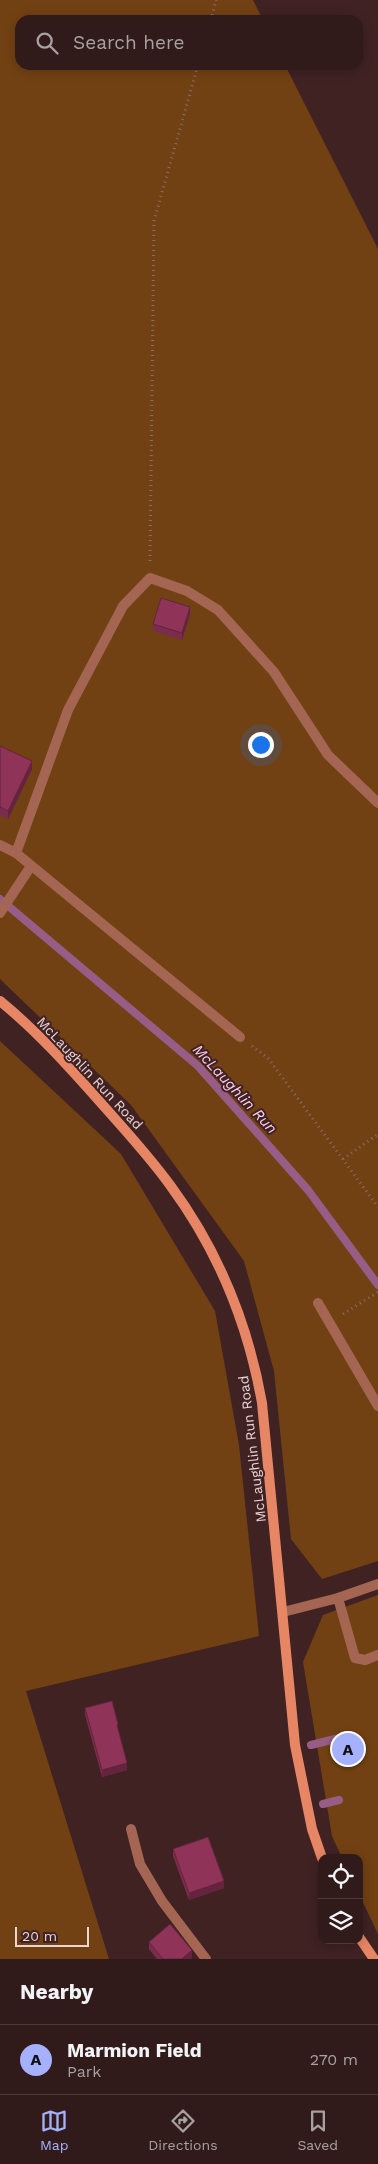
<!DOCTYPE html>
<html lang="en">
<head>
<meta charset="utf-8">
<style>
  body { margin:0; font-family:"Work Sans",sans-serif; background:#382323; color:#f1f3f6 }
  .controls { position:absolute; right:15px; bottom:15px; display:grid; overflow:hidden; border-radius:10px; box-shadow:0 2px 12px #0003 }
  .controls button { width:45px; height:45px; display:grid; place-items:center; padding:0; border:0; border-bottom:1px solid #4b3839; background:#301a1a; color:#f1f3f6; font:25px sans-serif }
  .scale { position:absolute; left:15px; bottom:12px; width:74px; box-sizing:border-box; padding-left:5px; border:2px solid #e8d4d3; border-top:0; font-size:14px; line-height:18px; white-space:nowrap; color:#e8d4d3; -webkit-text-stroke:4px #402223; paint-order:stroke }
  .you { position:absolute; left:260px; top:744px; width:18px; height:18px; margin:-12px; border:4px solid #fff; border-radius:50%; background:#1a73e8; box-shadow:0 0 0 8px #1a73e833 }
  .badge { display:grid; place-items:center; width:32px; height:32px; border-radius:50%; background:#a5b1fc; color:#111; font-size:16px; font-weight:700 }
  .pin { position:absolute; translate:-50% -50%; border:2px solid #fff; box-shadow:0 1px 5px #0006 }
  .list { margin:0; padding:0; list-style:none }
  h2 { display:flex; justify-content:space-between; align-items:center; height:65px; margin:0; padding:0 20px; font-size:21px }
  h2 small { font-size:16px; font-weight:400; color:#a8a1a2 }
  .list li { display:grid; grid-template-columns:32px 1fr auto; gap:15px; align-items:center; box-sizing:border-box; height:70px; padding:0 20px; border-top:1px solid #4b3839 }
  .list b { display:block; font-size:19px; white-space:nowrap }
  .list p { margin:0; font-size:16px; white-space:nowrap; color:#a8a1a2 }
  .list em { font-size:16px; font-style:normal; color:#a8a1a2 }
  .icon { flex:none; width:28px; height:28px; fill:none; stroke:currentColor; stroke-width:2; stroke-linecap:round; stroke-linejoin:round }
  .map { position:relative; flex:none; width:378px; height:1959px; overflow:hidden }
  .search { position:absolute; background:#301a1a; box-shadow:0 2px 12px #0003; left:15px; right:15px; top:15px; height:55px; display:flex; align-items:center; gap:12px; box-sizing:border-box; padding:0 18px; border-radius:15px; color:#a8a1a2; font-size:19px }
  .sheet { height:135px; background:#301a1a }
  nav { display:flex; justify-content:space-around; align-items:center; box-sizing:border-box; height:70px; border-top:1px solid #4b3839; background:#301a1a; font-size:14px; color:#a8a1a2 }
  nav a { display:grid; justify-items:center; gap:2px }
  nav .on { color:#a5b1fc }
  .map>svg:first-child { display:block }
  .green { fill:#724113 }
  .lines { fill:none; stroke-linecap:round; stroke-linejoin:round }
  .stream { stroke:#985d86; stroke-width:8 }
  .path { stroke:#876e6e; stroke-width:3; stroke-dasharray:1 4; stroke-linecap:butt }
  .service { stroke:#a46652; stroke-width:10 }
  .tertiary { stroke:#a46652; stroke-width:10 }
  .secondary { stroke:#e78665; stroke-width:10 }
  .wall { fill:#7b2c4c }
  .shaded-wall { fill:#64243e }
  .building { fill:#8f3358; stroke:#64243e }
  .labels { text-anchor:middle; dominant-baseline:central; stroke-width:4; stroke-linejoin:round; paint-order:stroke }
  .street-label { font-size:14px; fill:#e8d4d3; stroke:#402223 }
  .water-label { font-size:15px; font-style:italic; fill:#fcd0ee; stroke:#402223 }
</style>
</head>
<body>
<div class="map">
<svg width="378" height="1959" viewBox="0 0 378 1959">
  <rect width="100%" height="100%" fill="#402223"/>
  <g class="green">
    <path d="M0,0H253L263,20H20V65H285L378,249V1561L322,1579L291,1539L274,1371L244,1261L131,1105L0,979Z"/>
    <path d="M0,1041L121,1154L215,1311L239,1445L259,1636L26,1691L109,1959H0Z"/>
    <path d="M378,1595V1934L359,1894V1858H342L332,1836L303,1662L323,1615Z"/>
  </g>
  <g class="lines">
    <g class="stream">
      <path d="M0,899L198,1066L308,1190L378,1285"/>
      <path d="M311,1745L343,1737"/>
      <path d="M323,1804L339,1800"/>
    </g>
    <g class="path">
      <path d="M211,20L216,0"/>
      <path d="M150,561L154,221L198,65"/>
      <path d="M252,1046L268,1058L378,1207"/>
      <path d="M343,1159L378,1134"/>
      <path d="M343,1314L378,1292"/>
    </g>
    <g class="service">
      <path d="M0,845L16,853L240,1037"/>
      <path d="M16,853L68,710L123,606L150,578L187,591L218,610L274,672L328,755L378,803"/>
      <path d="M0,913L31,866"/>
      <path d="M318,1303L378,1406"/>
      <path d="M338,1598L355,1658L365,1660L378,1655"/>
      <path d="M131,1829L140,1864L162,1901L206,1959"/>
    </g>
    <path class="tertiary" d="M283,1612L338,1598L378,1584"/>
    <g class="secondary">
      <path d="M0,1001C37,1031 70,1068 101,1103C125,1130 149,1156 170,1185C218,1250 248,1324 262,1403L295,1745L312,1829L322,1858"/>
      <path d="M359,1937L374,1959"/>
    </g>
  </g>
  <g class="wall">
    <path d="M190,614L182,640L153,631V624Z"/>
    <path d="M0,747L32,769L8,819L0,815Z"/>
    <path d="M85,1708L118,1730L127,1770L102,1777L85,1715Z"/>
    <path d="M173,1849L224,1888L189,1900L173,1856Z"/>
    <path d="M149,1942L192,1958L190,1959H157L149,1949Z"/>
  </g>
  <g class="shaded-wall">
    <path d="M190,607V614L182,640V633Z"/>
    <path d="M32,761V769L8,819V811Z"/>
    <path d="M127,1763V1770L102,1777V1770Z"/>
    <path d="M224,1881V1888L189,1900V1893Z"/>
    <path d="M192,1950V1958L190,1959H182Z"/>
  </g>
  <g class="building">
    <path d="M161,598L190,607L182,633L153,624Z"/>
    <path d="M0,746L32,761L8,811L0,807Z"/>
    <path d="M112,1701L118,1724L117,1725L127,1763L102,1770L85,1708Z"/>
    <path d="M208,1837L224,1881L189,1893L173,1849Z"/>
    <path d="M170,1924L192,1950L182,1959H163L149,1942Z"/>
  </g>
  <g class="labels">
    <g class="street-label">
      <text transform="translate(90 1073) rotate(47)">McLaughlin Run Road</text>
      <text transform="translate(252 1449) rotate(-97)">McLaughlin Run Road</text>
    </g>
    <g class="water-label">
      <text transform="translate(235 1089) rotate(47)">McLaughlin Run</text>
    </g>
  </g>
</svg>
<div class="controls">
<button><svg class="icon" aria-label="locate" viewBox="0 0 24 24"><circle cx="12" cy="12" r="6"/><path d="M12 2v4M12 18v4M2 12h4M18 12h4"/></svg></button>
<button><svg class="icon" aria-label="layers" viewBox="0 0 24 24"><path d="M12 4l9 5-9 5-9-5zM3 14l9 5 9-5"/></svg></button>
</div>
<div class="scale">20 m</div>
<div class="you"></div>
<div class="pin badge" style="left:348px;top:1749px">A</div>
<div class="search"><svg class="icon" aria-label="search" viewBox="0 0 24 24"><circle cx="10" cy="10" r="6"/><path d="M15 15l6 6"/></svg>Search here</div>
</div>
<section class="sheet">
<h2>Nearby<small></small></h2>
<ul class="list">
<li><span class="badge">A</span><div><b>Marmion Field</b><p>Park</p></div><em>270 m</em></li>
</ul>
</section>
<nav>
<a class="on"><svg class="icon" aria-label="map" viewBox="0 0 24 24"><path d="M3 6l6-2 6 2 6-2v14l-6 2-6-2-6 2zM9 4v14M15 6v14"/></svg>Map</a>
<a><svg class="icon" aria-label="directions" viewBox="0 0 24 24"><path d="M12 3l9 9-9 9-9-9zM9 14v-3h6M13 9l2 2-2 2"/></svg>Directions</a>
<a><svg class="icon" aria-label="saved" viewBox="0 0 24 24"><path d="M7 4h10v16l-5-4-5 4z"/></svg>Saved</a>
</nav>
</body>
</html>
